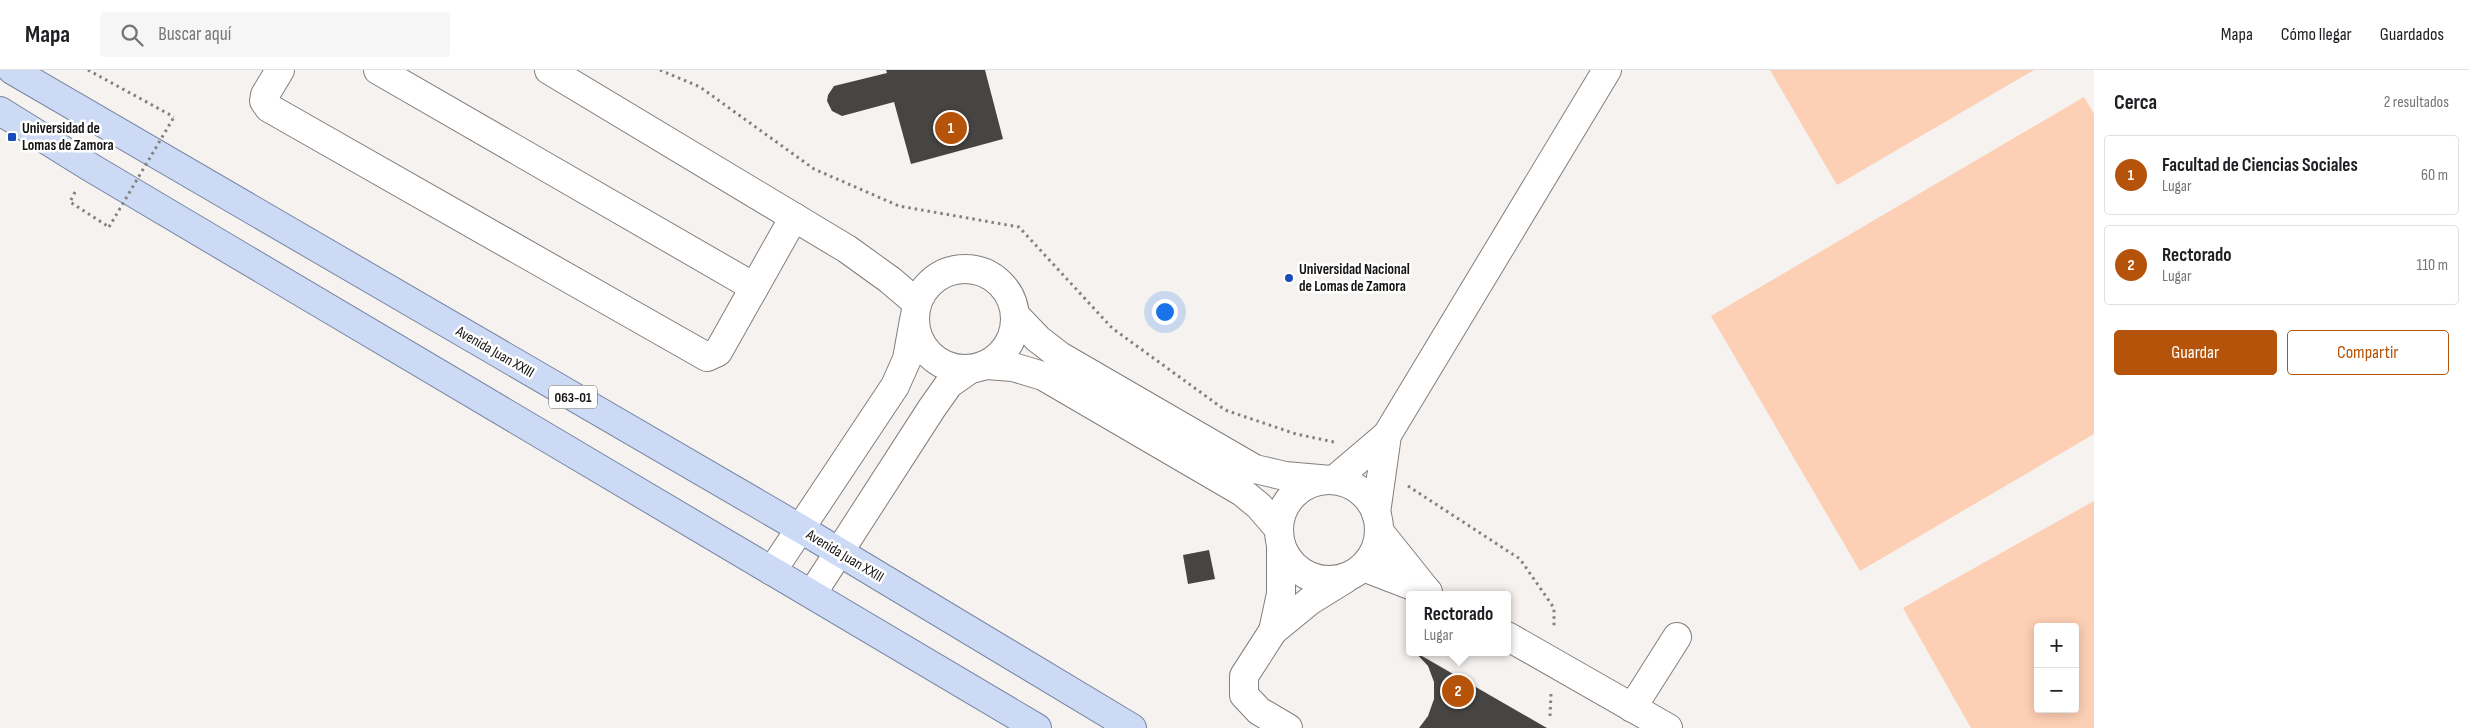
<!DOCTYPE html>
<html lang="es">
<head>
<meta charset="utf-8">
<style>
  body { margin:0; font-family:"Sofia Sans Condensed",sans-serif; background:#f6f6f6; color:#202124 }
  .controls { position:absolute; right:15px; bottom:15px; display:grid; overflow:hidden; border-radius:5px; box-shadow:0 2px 12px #0003 }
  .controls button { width:45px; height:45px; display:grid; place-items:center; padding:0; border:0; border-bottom:1px solid #e0e0e0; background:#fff; color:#202124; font:25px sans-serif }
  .you { position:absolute; left:1164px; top:241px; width:18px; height:18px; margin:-12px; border:4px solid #fff; border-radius:50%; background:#1a73e8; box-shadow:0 0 0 8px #1a73e833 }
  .badge { display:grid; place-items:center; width:32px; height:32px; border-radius:50%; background:#b45309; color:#fff; font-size:16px; font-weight:700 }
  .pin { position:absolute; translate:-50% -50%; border:2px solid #fff; box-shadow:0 1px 5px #0006 }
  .popup { position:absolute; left:1406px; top:521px; width:105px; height:65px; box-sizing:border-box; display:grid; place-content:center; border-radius:5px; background:#fff; filter:drop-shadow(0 1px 4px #0005); font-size:16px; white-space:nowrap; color:#757577 }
  .popup b { font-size:19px; color:#202124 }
  .popup::after { content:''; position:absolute; left:50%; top:100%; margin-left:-10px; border:10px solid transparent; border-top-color:#fff }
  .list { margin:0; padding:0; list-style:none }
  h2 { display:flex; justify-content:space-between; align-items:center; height:65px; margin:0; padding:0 20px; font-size:21px }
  h2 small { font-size:16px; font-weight:400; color:#757577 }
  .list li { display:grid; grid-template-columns:32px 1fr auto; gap:15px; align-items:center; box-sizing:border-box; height:80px; margin:0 10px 10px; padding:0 10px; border:1px solid #e0e0e0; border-radius:5px }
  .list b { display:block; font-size:19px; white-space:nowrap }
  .list p { margin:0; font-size:16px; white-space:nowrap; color:#757577 }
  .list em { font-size:16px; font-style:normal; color:#757577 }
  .actions { display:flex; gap:10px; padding:15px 20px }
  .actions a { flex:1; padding:11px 0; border:1px solid #b45309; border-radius:5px; text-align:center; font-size:18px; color:#b45309 }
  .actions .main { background:#b45309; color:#fff }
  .icon { flex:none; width:28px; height:28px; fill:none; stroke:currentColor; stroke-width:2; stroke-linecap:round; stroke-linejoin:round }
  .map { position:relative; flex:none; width:2094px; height:658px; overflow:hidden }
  header { display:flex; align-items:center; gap:30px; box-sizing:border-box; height:70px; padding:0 25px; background:#fff; border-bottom:1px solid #e0e0e0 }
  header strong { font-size:24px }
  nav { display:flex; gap:28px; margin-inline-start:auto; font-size:18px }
  .search { width:350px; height:45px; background:#f6f6f6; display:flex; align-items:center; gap:12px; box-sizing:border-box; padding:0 18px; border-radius:5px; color:#757577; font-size:19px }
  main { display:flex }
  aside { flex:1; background:#fff }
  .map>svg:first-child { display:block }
  .green { fill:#fdcfb4; fill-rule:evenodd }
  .building { fill:#474543 }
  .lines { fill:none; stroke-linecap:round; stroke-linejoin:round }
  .minor-casing { stroke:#827f7e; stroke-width:30 }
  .major-casing { stroke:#7685a2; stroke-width:30 }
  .path { stroke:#838180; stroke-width:3; stroke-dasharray:2.5 4; stroke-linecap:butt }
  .minor { stroke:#fff; stroke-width:28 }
  .major { stroke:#ccdaf5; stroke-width:28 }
  .path-bridge { stroke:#838180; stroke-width:3; stroke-dasharray:2.5 4; stroke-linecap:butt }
  .poi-dot { fill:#184bb7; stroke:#fff; stroke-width:2 }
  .labels { text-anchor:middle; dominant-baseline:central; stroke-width:5; stroke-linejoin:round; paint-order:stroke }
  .shield { fill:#fff; stroke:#5c5b5a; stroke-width:1 }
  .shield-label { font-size:14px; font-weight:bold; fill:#161514 }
  .poi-label { font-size:15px; font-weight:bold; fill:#161514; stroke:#fff; text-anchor:start }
  .street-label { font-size:15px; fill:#161514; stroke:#fff }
</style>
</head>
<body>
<header>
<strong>Mapa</strong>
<div class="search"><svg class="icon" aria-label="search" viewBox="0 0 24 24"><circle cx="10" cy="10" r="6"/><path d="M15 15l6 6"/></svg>Buscar aquí</div>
<nav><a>Mapa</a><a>Cómo llegar</a><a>Guardados</a></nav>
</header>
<main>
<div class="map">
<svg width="2094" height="658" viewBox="0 0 2094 658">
  <rect width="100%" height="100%" fill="#f5f2f0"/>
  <g class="green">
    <path d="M1770,0H2034L1837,115Z"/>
    <path d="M2084,27L2094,44V364L1860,501L1711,246Z"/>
    <path d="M2094,431V658H1971L1903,538ZM2038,557H2075V639H2038Z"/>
  </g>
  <g class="building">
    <path d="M886,0H985L1003,69L911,94L894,32L842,46L832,41L827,31L828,25L834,16L887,3Z"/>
    <path d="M1209,480L1215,509L1188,514L1183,485Z"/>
    <path d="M1415,582L1547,658H1419L1428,646L1434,629V612L1428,596Z"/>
  </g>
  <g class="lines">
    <defs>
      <g id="minor">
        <path d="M280,0L265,25L264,31L269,38L707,287L718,282L794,147"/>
        <path d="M378,0L754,217"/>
        <path d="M549,0L847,179L890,210L917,233"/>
        <circle cx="965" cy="249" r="50"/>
        <path d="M1015,245L1038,269L1060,286L1255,399L1285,406L1331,410"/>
        <path d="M986,295L1013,297L1043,306L1242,422L1259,436L1278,458"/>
        <circle cx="1329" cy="460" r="50"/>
        <path d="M1334,410L1387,365L1607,0"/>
        <path d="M1376,443L1387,365"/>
        <path d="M1379,461L1427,521"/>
        <path d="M1363,497L1428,522"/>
        <path d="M772,501L895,316L907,289L914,250"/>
        <path d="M812,524L932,338L949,314L969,300"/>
        <path d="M1273,561L1281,524V476"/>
        <path d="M1507,566L1668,658"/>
        <path d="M1632,638L1677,567"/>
        <path d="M1288,658L1259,641L1244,625V606L1273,561L1311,530L1345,509"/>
      </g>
      <g id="major">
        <path d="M12,0L801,459L1132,658"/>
        <path d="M0,41L90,97L1037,658"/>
      </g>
    </defs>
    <use href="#minor" class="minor-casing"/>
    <use href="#major" class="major-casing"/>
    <g class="path">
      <path d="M88,0L174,47"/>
      <path d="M660,0L700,17L814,99L899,136L1019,157L1112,258L1225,340L1296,364L1334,372"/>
      <path d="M75,122L70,132L109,157"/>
      <path d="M1408,416L1520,489L1554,538V558"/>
      <path d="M1550,646L1551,624"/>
    </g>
    <use href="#minor" class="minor"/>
    <use href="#major" class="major"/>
    <path class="path-bridge" d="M109,157L174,47"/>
  </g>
  <g class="poi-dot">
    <rect x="7" y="62" width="10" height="10" rx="2.5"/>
    <circle cx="1289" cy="208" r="5"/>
  </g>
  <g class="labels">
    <rect class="shield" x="549" y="315.5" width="48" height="23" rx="4"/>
    <g class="shield-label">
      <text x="573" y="327">063-01</text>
    </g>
    <g class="poi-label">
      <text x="22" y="58">Universidad de<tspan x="22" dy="17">Lomas de Zamora</tspan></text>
      <text x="1299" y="199">Universidad Nacional<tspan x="1299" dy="17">de Lomas de Zamora</tspan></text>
    </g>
    <g class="street-label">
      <text transform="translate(495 282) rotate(30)">Avenida Juan XXIII</text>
      <text transform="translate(845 486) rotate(31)">Avenida Juan XXIII</text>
    </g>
  </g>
</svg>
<div class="controls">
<button>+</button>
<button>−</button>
</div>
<div class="you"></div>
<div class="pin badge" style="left:951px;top:58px">1</div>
<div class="pin badge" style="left:1458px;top:621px">2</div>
<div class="popup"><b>Rectorado</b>Lugar</div>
</div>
<aside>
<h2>Cerca<small>2 resultados</small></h2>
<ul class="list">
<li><span class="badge">1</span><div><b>Facultad de Ciencias Sociales</b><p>Lugar</p></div><em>60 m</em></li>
<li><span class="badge">2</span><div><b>Rectorado</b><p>Lugar</p></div><em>110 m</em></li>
</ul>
<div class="actions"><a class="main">Guardar</a><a>Compartir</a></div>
</aside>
</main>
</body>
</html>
